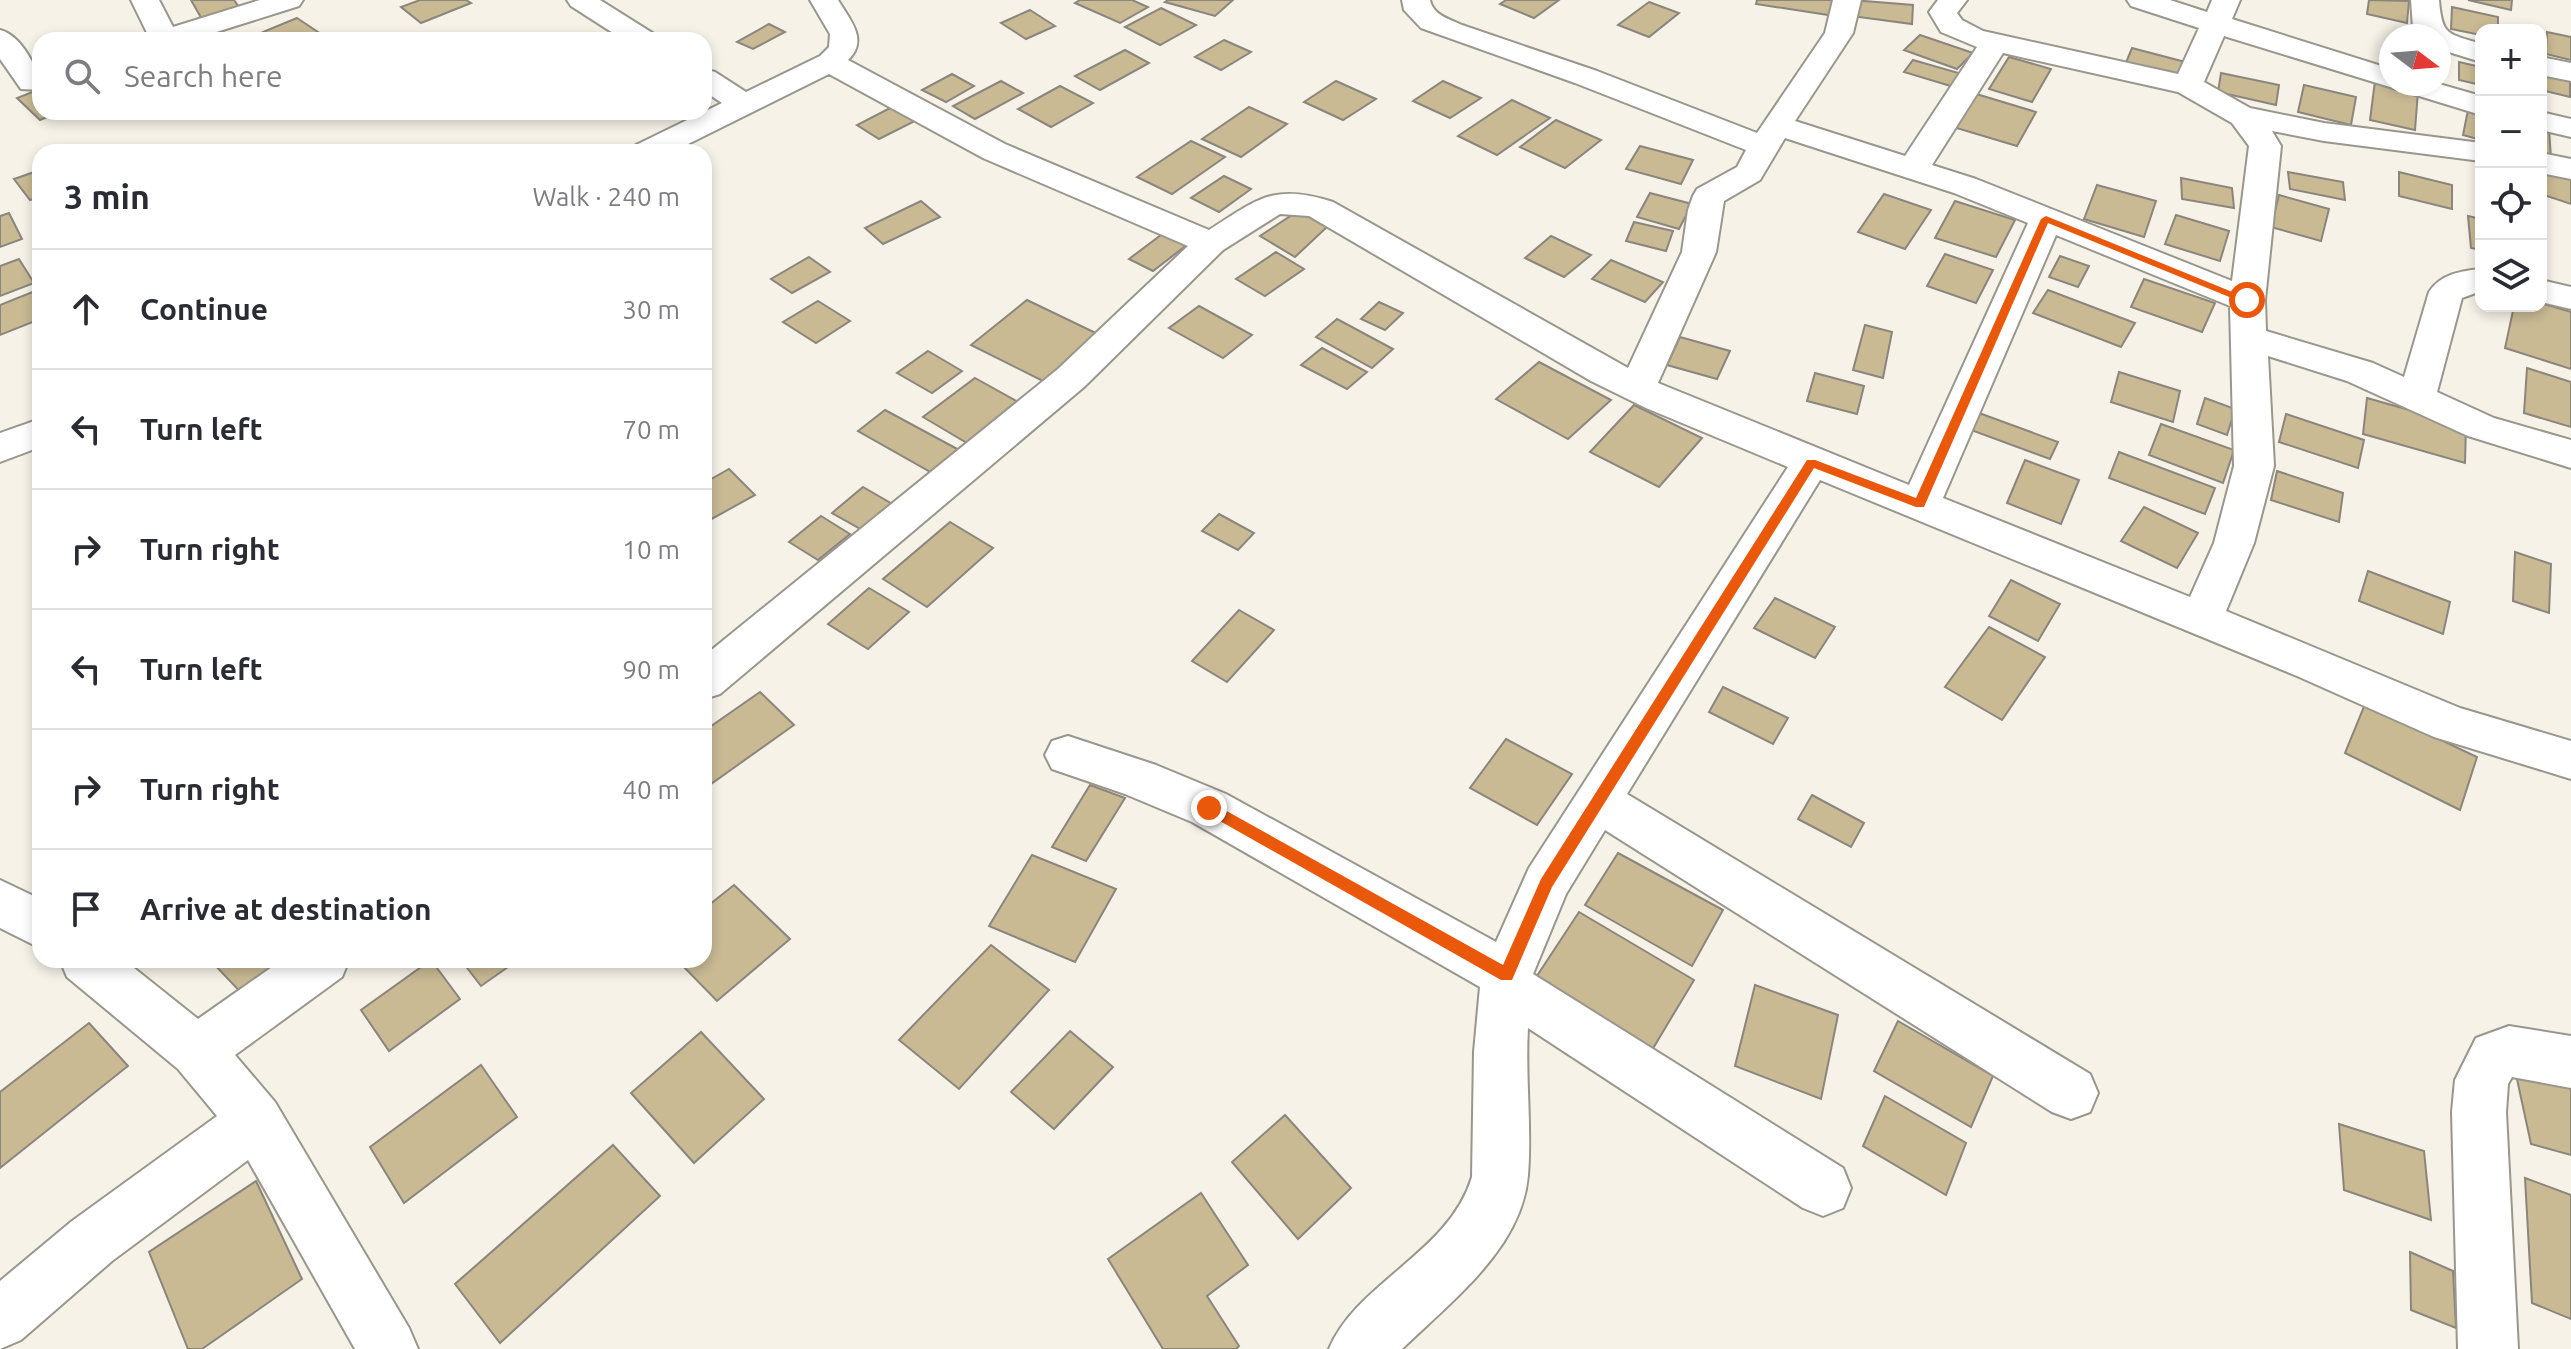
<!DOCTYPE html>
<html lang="en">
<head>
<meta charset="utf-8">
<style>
  body { margin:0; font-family:Ubuntu,sans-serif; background:#f7f7f7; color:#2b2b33 }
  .controls { position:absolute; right:24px; top:24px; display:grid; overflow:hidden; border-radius:16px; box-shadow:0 4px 12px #0003 }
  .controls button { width:72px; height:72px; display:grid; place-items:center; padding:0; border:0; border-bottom:2px solid #e1e1e2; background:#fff; color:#2b2b33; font:40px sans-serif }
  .compass { position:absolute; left:2379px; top:24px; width:72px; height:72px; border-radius:50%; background:#fff; box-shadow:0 4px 12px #0003; rotate:106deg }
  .stop { position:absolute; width:24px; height:24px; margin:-18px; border:6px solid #ea580c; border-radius:50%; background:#fff }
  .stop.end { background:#ea580c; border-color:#fff; box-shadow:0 2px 8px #0008 }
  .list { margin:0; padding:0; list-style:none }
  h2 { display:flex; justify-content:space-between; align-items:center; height:104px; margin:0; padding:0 32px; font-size:34px }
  h2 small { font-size:26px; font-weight:400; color:#7c7c81 }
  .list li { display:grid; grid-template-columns:52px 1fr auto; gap:24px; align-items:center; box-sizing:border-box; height:120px; padding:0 32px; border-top:2px solid #e1e1e2 }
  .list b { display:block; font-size:30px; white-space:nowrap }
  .list em { font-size:26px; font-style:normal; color:#7c7c81 }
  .icon { flex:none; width:44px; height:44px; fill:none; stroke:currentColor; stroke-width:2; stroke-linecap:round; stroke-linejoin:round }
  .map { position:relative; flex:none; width:2571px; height:1349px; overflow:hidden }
  .search { position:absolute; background:#fff; box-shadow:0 4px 12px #0003; left:32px; top:32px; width:680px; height:88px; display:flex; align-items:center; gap:20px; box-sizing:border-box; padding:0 28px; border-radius:24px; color:#7c7c81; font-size:30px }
  .panel { position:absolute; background:#fff; box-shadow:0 4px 12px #0003; left:32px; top:144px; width:680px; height:824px; border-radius:24px }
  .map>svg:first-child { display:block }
  .building { fill:#c9ba94; stroke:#8a867d; stroke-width:2 }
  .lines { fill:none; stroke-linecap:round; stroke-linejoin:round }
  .street-casing { stroke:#99968c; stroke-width:4 }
  .street { fill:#fff; fill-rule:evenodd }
  .route { fill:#ea580c }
</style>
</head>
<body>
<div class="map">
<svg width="2571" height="1349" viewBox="0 0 2571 1349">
  <rect width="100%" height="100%" fill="#f6f2e8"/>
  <g class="building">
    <path d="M191,0H234L241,10L203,21Z"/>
    <path d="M420,0H466L471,3L421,23L401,7Z"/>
    <path d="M1080,0H1132L1148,7L1120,23L1075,3Z"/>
    <path d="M1168,0H1233L1215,16L1165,2Z"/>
    <path d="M1506,0H1559L1534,18L1500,4Z"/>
    <path d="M1757,0H1837L1835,16L1756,4Z"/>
    <path d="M1852,0L1913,5L1912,24L1851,16Z"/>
    <path d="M2369,0L2409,1L2407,23L2367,14Z"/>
    <path d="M2468,0H2512L2511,10Z"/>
    <path d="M1649,2L1679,13L1649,37L1618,25Z"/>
    <path d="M2452,7L2498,17V30H2481V35L2451,29Z"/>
    <path d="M1161,8L1196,25L1160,45L1125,27Z"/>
    <path d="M1030,10L1055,26L1026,39L1001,23Z"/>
    <path d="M297,18L321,34L306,40H273L263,32Z"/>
    <path d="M769,24L785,32L753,49L737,42Z"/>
    <path d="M2547,32L2571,37V60L2546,54Z"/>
    <path d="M1920,35L1973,53L1957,69L1904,50Z"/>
    <path d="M1224,40L1251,52L1221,70L1195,57Z"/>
    <path d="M2132,48L2189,63L2182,80L2125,65Z"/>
    <path d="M1125,50L1149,63L1100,90L1075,76Z"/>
    <path d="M2009,57L2051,69L2032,102L1989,89Z"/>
    <path d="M1913,60L1962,74L1954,87L1904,72Z"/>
    <path d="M2459,62L2481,67V85L2459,80Z"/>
    <path d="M2541,68L2570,74V97L2541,90Z"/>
    <path d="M2221,73L2279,85L2276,105L2218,92Z"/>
    <path d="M952,74L974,86L946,102L922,90Z"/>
    <path d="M1001,81L1023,93L975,119L953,106Z"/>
    <path d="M1336,81L1376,99L1343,120L1304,102Z"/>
    <path d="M1443,81L1481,98L1450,118L1413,101Z"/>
    <path d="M2375,81L2418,91L2415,130L2370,120Z"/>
    <path d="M2304,85L2356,97L2351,125L2298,112Z"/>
    <path d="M1060,86L1093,103L1051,127L1018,109Z"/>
    <path d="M40,89V112H59L40,120L17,98Z"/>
    <path d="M1973,93L2036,112L2017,146L1953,127Z"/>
    <path d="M1512,100L1550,118L1497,155L1458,136Z"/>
    <path d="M896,105L919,119L879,139L857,125Z"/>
    <path d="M1249,107L1287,124L1241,157L1202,139Z"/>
    <path d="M2468,110L2481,114V140L2463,135Z"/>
    <path d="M1556,120L1601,140L1565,168L1520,147Z"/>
    <path d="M2541,127L2549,129L2551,159L2541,156Z"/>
    <path d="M1191,141L1225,157L1172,194L1137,177Z"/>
    <path d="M1640,146L1693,160L1681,184L1626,169Z"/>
    <path d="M2541,169L2571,179V204L2541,194Z"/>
    <path d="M40,170V197L30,200L14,179Z"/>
    <path d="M2288,172L2343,182L2345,200L2290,189Z"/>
    <path d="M2399,172L2452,185V209L2399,196Z"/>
    <path d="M1224,176L1251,189L1219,212L1191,198Z"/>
    <path d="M2181,178L2232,188L2234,208L2182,199Z"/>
    <path d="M2097,185L2156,201L2144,237L2084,219Z"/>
    <path d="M1650,193L1692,204L1679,229L1637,217Z"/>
    <path d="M1884,194L1931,210L1905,249L1858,232Z"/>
    <path d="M2279,195L2329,209L2321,241L2271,227Z"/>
    <path d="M921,201L940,217L883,244L865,228Z"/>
    <path d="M1955,201L2015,220L1996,257L1935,238Z"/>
    <path d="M1298,211L1327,227L1295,257L1260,236Z"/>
    <path d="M9,213L22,239L0,247V216Z"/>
    <path d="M2176,215L2229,231L2220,261L2165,244Z"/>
    <path d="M2468,216L2481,219V250L2471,248Z"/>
    <path d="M1634,222L1673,231L1666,251L1626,241Z"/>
    <path d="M1169,229L1192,241L1153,271L1129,259Z"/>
    <path d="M1551,236L1591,255L1564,277L1525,258Z"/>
    <path d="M1276,252L1304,269L1265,296L1236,279Z"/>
    <path d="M1945,254L1993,270L1976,303L1927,286Z"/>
    <path d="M2060,256L2089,266L2078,287L2049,277Z"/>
    <path d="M809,257L830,272L792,293L771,279Z"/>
    <path d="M19,259L34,283L0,296V266Z"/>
    <path d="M1611,260L1663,282L1645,302L1592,279Z"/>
    <path d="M2144,279L2215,303L2202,332L2131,307Z"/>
    <path d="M2048,290L2135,323L2121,347L2033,313Z"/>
    <path d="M35,291L40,298V319L0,335V305Z"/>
    <path d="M1027,300L1102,336L1047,383L971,345Z"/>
    <path d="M818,301L850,321L816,343L783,322Z"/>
    <path d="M1379,302L1403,313L1385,330L1361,319Z"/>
    <path d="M2541,303L2571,312V369L2505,348L2514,306H2541Z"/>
    <path d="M1199,306L1252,335L1223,358L1169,328Z"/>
    <path d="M1337,319L1393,349L1372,368L1316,337Z"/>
    <path d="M1865,325L1892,332L1883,378L1853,370Z"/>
    <path d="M1680,337L1730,351L1717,379L1667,365Z"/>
    <path d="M1322,348L1367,372L1347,389L1301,365Z"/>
    <path d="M928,351L962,371L932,393L897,373Z"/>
    <path d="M1539,362L1611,400L1568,439L1496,399Z"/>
    <path d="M2527,368L2571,382V427L2524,413Z"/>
    <path d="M2119,372L2180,391L2173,422L2111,402Z"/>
    <path d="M1815,373L1864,386L1857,414L1807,401Z"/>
    <path d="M975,378L1018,402L967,443L923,417Z"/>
    <path d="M2205,398L2235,409L2227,435L2197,424Z"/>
    <path d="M2367,398L2466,426L2465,463L2363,434Z"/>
    <path d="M1634,405L1702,438L1659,487L1590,452Z"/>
    <path d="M885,410L961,451L934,474L858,431Z"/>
    <path d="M1979,413L2058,442L2050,459L1971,430Z"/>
    <path d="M2286,414L2364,440L2358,468L2279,442Z"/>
    <path d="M2161,424L2234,450L2223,483L2149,455Z"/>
    <path d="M2119,452L2215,488L2205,514L2109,478Z"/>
    <path d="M2025,460L2079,480L2061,524L2007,503Z"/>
    <path d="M729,469L755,495L708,521L704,517V483Z"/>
    <path d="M2277,471L2343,493L2339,522L2271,500Z"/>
    <path d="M863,487L894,505L864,531L832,513Z"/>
    <path d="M2144,507L2198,533L2177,568L2121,541Z"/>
    <path d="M1219,514L1254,533L1238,550L1202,531Z"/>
    <path d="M821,516L850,534L818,560L789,542Z"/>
    <path d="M950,522L993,548L927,607L883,579Z"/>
    <path d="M2515,552L2551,564L2549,613L2513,601Z"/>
    <path d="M2368,571L2450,602L2443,634L2359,601Z"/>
    <path d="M2011,580L2060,604L2038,641L1989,616Z"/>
    <path d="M869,588L909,612L868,649L828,624Z"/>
    <path d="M1775,598L1835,627L1815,658L1754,628Z"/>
    <path d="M1239,610L1274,630L1227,682L1192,661Z"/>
    <path d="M1989,627L2045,657L2002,720L1945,687Z"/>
    <path d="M1723,687L1788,718L1773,744L1709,712Z"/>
    <path d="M760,692L794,725L704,789V731Z"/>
    <path d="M2365,704L2477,757L2460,810L2345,753Z"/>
    <path d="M1506,739L1572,774L1537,825L1470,788Z"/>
    <path d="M1090,785L1125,798L1086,861L1052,847Z"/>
    <path d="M1812,795L1864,823L1851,847L1798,819Z"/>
    <path d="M1618,853L1723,910L1692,966L1585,905Z"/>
    <path d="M1032,855L1116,889L1075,962L989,926Z"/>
    <path d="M734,885L790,939L717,1001L677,960H704V909Z"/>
    <path d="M1579,912L1694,980L1649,1055L1533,982Z"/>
    <path d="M991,945L1049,990L959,1089L899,1040Z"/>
    <path d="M214,960H298L247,999L212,962Z"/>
    <path d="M431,960L460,999L389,1051L361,1010Z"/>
    <path d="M461,960H518L481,986Z"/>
    <path d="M1755,985L1838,1015L1821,1099L1735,1066Z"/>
    <path d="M1898,1021L1993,1076L1971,1127L1874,1071Z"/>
    <path d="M89,1023L128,1066L0,1168V1092Z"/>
    <path d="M1070,1031L1113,1067L1054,1129L1011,1092Z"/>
    <path d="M701,1032L764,1099L694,1163L631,1093Z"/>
    <path d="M2512,1056L2571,1072V1155L2531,1144Z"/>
    <path d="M481,1065L517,1117L404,1203L370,1147Z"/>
    <path d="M1885,1096L1966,1143L1946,1195L1863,1146Z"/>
    <path d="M1285,1115L1351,1188L1298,1239L1232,1162Z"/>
    <path d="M2339,1124L2424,1151L2431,1220L2344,1190Z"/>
    <path d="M613,1145L660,1196L500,1343L455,1284Z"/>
    <path d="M2525,1178L2571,1195V1319L2532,1303Z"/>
    <path d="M256,1181L302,1279L202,1349H188L149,1252Z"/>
    <path d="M1201,1193L1248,1265L1207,1296L1239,1346L1236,1349H1163L1108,1259Z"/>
    <path d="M2410,1252L2453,1271L2456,1328L2411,1310Z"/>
  </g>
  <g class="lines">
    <defs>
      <g id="street">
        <path d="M131,0H159L173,27L260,0H303L299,6L191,40H147L149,37Z"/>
        <path d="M567,0H600L654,34L658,40H624L571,6Z"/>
        <path d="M810,0H838C850,20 869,40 848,60L1005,144L1209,230C1258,199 1273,183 1333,202L1628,368L1682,252L1688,210L1693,196L1697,189L1737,167L1746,150L1575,83L1421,28L1404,10L1402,0H1430C1433,15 1449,19 1462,25L1597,71L1757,133L1825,33L1833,0H1861L1853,33L1795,121L1905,156L1977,47L1941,32L1929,12L1938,0H1967L1957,13L1962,20L1983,31L2178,74L2199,28L2131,6L2127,0H2170L2207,12L2212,0H2240L2232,19L2391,69V84H2439L2481,96V115L2224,36L2204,82L2250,108L2324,123L2481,143V161L2324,141L2272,131L2281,146L2265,300L2266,331L2373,363L2404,377L2429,292C2441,274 2461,271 2481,269V291L2462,298L2437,392L2494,418L2571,440V468L2468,436L2347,381L2268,356L2274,466L2254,543L2226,611L2460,708L2571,741V779L2434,737L2297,676L1820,480L1627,794L2090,1074L2098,1093L2090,1112L2071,1119L2052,1112L1605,830L1566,894L1533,974L1843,1168L1851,1188L1843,1208L1823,1216L1803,1208L1528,1028C1525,1077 1532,1126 1528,1175C1522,1249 1451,1301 1402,1349H1329C1357,1282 1449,1253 1472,1177L1474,1052L1480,987L1192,822L1125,794L1052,769L1045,755L1052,741L1068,736L1156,765L1226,794L1496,942L1529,868L1788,467L1646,408L1591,381L1309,216L1280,214L1223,250L1084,387L720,694L704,699V656L1058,369L1188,246L983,158L829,74L672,152H631L636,145L722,103L704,91V69L715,72L746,92L820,56L829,47L830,34ZM2003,53L2178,92L2232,123L2249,146L2232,281L1976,179L1932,165ZM1785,138L1954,193L2028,223L1909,485L1658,383L1716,252L1724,201L1760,180ZM2056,235L2230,306L2234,466L2214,543L2190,597L1943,498Z"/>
        <path d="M2411,0H2439C2442,37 2448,33 2481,44V62L2439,49V36H2419L2413,28Z"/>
        <path d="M0,30C21,35 40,70 40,90L21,89L0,59Z"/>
        <path d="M2541,57L2571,63V81L2541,75Z"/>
        <path d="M2541,112L2571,119V137L2541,130Z"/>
        <path d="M2541,153L2571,159V179L2541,173Z"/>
        <path d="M2541,280L2571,287V309L2541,302Z"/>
        <path d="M40,419V447L0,462V433Z"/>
        <path d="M0,880L40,899V948L0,928Z"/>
        <path d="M60,960H124L198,1019L282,960H349L342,977L235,1055L275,1102L409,1328L418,1349H355L248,1160L112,1261L21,1340L0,1349V1281L72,1221L217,1116L178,1069L67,977Z"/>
        <path d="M2509,1026L2571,1036V1088L2512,1077L2508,1084L2506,1112L2518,1349H2458L2452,1112L2455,1080L2476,1038Z"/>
      </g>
    </defs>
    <use href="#street" class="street-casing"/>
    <use href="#street" class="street"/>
  </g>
  <path class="route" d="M2046,216L2252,300L2244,303L2048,223L1924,507H1916L1814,468L1552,887L1512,980H1501L1204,812V804H1214L1503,965L1541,879L1807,460H1815L1916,498L2041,219Z"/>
</svg>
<div class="controls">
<button>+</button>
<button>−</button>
<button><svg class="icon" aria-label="locate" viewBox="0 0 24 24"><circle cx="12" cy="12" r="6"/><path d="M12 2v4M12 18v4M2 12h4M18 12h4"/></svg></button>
<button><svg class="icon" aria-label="layers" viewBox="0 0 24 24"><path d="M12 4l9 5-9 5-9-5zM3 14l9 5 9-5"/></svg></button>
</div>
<svg class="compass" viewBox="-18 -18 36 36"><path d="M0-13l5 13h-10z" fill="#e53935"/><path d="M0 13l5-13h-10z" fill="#7c7c81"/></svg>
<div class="stop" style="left:2247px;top:300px"></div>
<div class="stop end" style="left:1209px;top:808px"></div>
<div class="search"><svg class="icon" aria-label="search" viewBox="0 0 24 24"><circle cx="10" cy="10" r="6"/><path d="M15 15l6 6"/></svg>Search here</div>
<section class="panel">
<h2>3 min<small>Walk · 240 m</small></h2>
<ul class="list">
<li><svg class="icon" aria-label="ahead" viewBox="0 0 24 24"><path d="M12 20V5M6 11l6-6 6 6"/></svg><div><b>Continue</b></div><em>30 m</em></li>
<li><svg class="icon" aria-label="left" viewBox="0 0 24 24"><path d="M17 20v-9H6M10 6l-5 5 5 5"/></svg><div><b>Turn left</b></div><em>70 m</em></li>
<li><svg class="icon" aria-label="right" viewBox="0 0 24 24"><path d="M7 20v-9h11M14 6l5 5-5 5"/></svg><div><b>Turn right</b></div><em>10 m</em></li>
<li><svg class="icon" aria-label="left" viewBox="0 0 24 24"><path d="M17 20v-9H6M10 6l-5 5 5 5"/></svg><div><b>Turn left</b></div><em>90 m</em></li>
<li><svg class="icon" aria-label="right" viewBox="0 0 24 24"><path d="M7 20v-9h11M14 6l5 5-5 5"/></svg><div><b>Turn right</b></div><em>40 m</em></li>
<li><svg class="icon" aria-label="arrive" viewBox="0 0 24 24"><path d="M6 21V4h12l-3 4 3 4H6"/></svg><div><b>Arrive at destination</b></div></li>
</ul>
</section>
</div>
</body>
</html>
